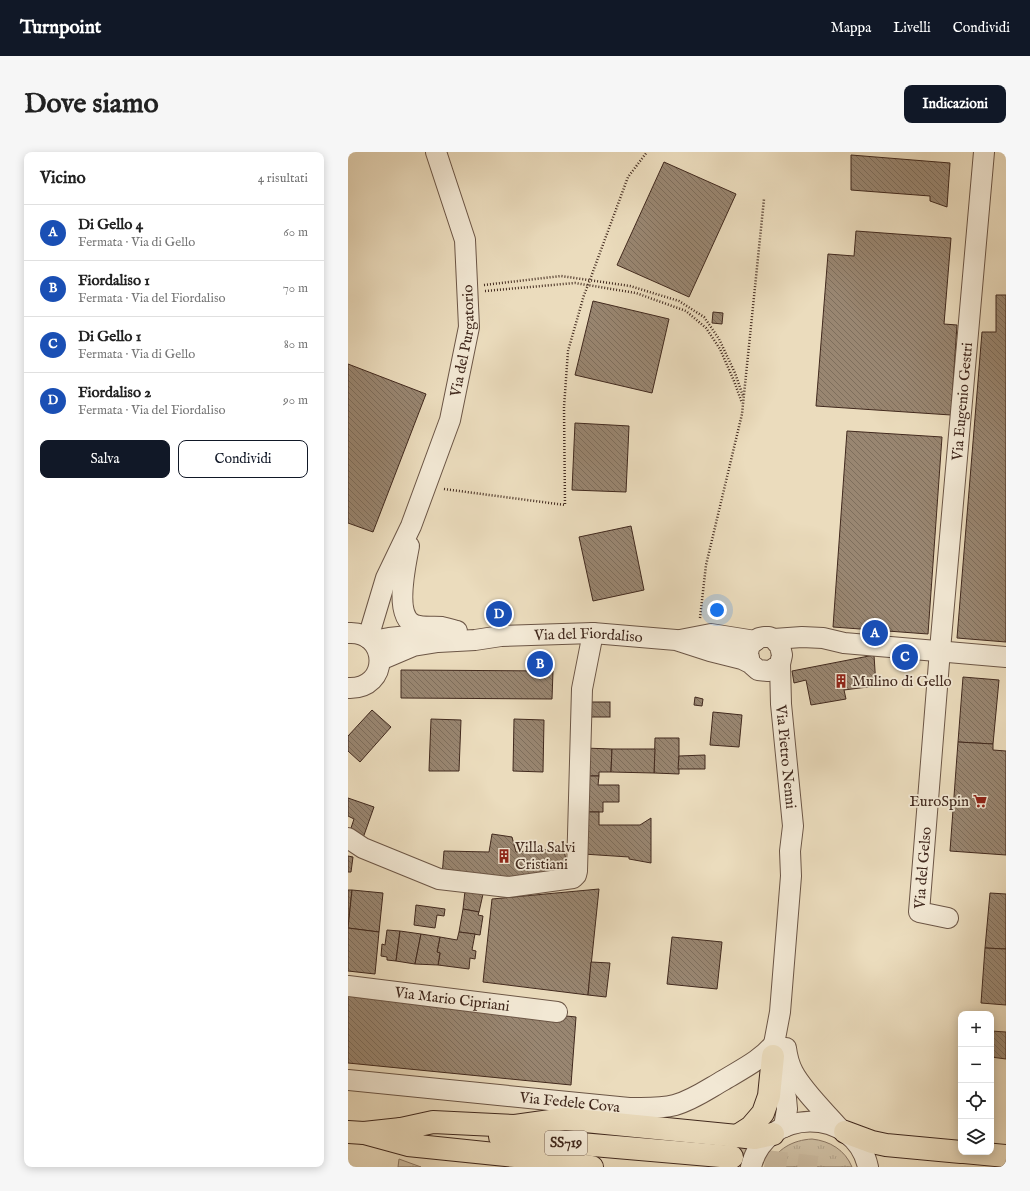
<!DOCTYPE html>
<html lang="it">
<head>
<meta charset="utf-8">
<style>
  body { margin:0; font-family:"IM FELL English",serif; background:#f6f6f6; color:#222 }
  .controls { position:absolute; right:12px; bottom:12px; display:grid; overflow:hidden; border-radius:8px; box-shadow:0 2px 10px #0003 }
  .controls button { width:36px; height:36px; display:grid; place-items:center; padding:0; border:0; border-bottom:1px solid #e0e0e0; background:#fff; color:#222; font:20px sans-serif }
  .you { position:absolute; left:369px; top:458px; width:14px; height:14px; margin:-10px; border:3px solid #fff; border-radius:50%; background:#1a73e8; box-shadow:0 0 0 6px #1a73e833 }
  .badge { display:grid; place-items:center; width:26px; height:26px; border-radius:50%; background:#111827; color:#fff; font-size:13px; font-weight:700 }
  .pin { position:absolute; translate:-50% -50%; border:2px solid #fff; box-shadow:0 1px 4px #0006 }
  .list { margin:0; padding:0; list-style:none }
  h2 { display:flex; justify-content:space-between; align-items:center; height:52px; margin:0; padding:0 16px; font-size:17px }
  h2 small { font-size:13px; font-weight:400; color:#767676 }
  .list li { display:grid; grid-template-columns:26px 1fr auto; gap:12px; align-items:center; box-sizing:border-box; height:56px; padding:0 16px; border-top:1px solid #e0e0e0 }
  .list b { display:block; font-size:15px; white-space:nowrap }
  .list p { margin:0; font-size:13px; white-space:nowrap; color:#767676 }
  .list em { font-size:13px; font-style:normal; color:#767676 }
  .actions { display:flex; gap:8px; padding:12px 16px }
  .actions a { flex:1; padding:9px 0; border:1px solid #111827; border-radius:8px; text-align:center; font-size:14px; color:#111827 }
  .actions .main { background:#111827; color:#fff }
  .icon { flex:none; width:22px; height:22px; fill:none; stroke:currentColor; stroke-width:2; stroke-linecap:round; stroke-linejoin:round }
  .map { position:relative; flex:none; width:658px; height:1015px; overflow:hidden; border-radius:8px }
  header { display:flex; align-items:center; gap:24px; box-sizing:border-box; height:56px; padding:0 20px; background:#111827; color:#fff }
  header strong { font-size:19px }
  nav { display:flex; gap:22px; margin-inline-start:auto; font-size:14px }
  .intro { display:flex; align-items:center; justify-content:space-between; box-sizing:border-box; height:96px; padding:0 24px }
  h1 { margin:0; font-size:28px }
  .button { padding:10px 18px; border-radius:8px; background:#111827; color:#fff; font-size:14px; font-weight:700 }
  main { display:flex; gap:24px; padding:0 24px }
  aside { flex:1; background:#fff; border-radius:8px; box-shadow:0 2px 10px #0003 }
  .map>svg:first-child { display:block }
  .grass { fill:url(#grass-tufts); stroke:#887460 }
  .building { fill:url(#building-back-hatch); stroke:#41291e }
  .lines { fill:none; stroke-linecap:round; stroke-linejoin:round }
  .highway-tunnel { stroke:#c9b89d; stroke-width:22; stroke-dasharray:22 11; stroke-linecap:butt }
  .minor-casing { stroke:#6c5646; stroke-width:22 }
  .highway-casing { stroke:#41291e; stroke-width:24 }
  .path { stroke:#41291e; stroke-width:2.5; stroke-dasharray:1 2; stroke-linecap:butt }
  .minor { stroke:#f2e8d4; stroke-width:20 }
  .highway { stroke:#ebdcbd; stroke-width:22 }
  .labels { text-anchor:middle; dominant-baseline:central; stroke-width:3.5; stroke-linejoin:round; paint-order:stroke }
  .shield { fill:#f2e8d4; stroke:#766255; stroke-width:1 }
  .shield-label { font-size:14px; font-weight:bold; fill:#41291e }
  .street-label { font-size:15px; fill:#41291e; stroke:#f2e8d4 }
  .poi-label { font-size:15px; fill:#41291e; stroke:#f2e8d4; text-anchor:start }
</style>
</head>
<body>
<header>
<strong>Turnpoint</strong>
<nav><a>Mappa</a><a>Livelli</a><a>Condividi</a></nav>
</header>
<div class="intro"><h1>Dove siamo</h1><a class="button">Indicazioni</a></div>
<main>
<aside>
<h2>Vicino<small>4 risultati</small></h2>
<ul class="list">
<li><span class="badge" style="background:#1a4fb4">A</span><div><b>Di Gello 4</b><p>Fermata · Via di Gello</p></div><em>60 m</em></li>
<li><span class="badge" style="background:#1a4fb4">B</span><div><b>Fiordaliso 1</b><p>Fermata · Via del Fiordaliso</p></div><em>70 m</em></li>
<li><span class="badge" style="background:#1a4fb4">C</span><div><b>Di Gello 1</b><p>Fermata · Via di Gello</p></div><em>80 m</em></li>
<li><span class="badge" style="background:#1a4fb4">D</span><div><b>Fiordaliso 2</b><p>Fermata · Via del Fiordaliso</p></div><em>90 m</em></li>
</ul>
<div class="actions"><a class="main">Salva</a><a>Condividi</a></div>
</aside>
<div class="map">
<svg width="658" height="1015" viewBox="0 0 658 1015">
  <defs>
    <pattern id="grass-tufts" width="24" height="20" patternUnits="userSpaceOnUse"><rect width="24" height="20" fill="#cebea2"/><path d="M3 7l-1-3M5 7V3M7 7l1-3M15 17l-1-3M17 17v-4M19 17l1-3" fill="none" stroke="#b2a38b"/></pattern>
    <pattern id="building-back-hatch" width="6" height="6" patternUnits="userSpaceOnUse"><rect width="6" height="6" fill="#998671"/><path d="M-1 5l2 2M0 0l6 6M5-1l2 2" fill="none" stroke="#7e6e5c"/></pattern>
  </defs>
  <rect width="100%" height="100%" fill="#ebdcbd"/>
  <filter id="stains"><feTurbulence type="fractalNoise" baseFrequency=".005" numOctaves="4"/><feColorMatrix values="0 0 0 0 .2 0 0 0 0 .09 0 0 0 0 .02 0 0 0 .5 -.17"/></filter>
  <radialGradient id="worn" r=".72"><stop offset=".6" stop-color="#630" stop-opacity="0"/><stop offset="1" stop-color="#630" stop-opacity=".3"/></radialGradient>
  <g class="grass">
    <path d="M464,987C482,989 497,998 504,1015H421C428,997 445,988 464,987Z"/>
    <path d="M51,1007L73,1015H50Z"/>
  </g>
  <g class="building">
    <path d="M503,3L602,11L599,55L582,49V44L503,38Z"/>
    <path d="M316,10L388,42L341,145L269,113Z"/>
    <path d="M508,79L603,86L596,172L609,173L603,263L468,254L480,102L506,104Z"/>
    <path d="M648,143H658V490L609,486L634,180H648Z"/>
    <path d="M245,149L321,167L304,241L227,223Z"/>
    <path d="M365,160L375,161L374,172L364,171Z"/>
    <path d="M0,212L78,242L25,380L0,371Z"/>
    <path d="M227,271L281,274L278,340L224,338Z"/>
    <path d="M499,279L594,285L580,482L485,475Z"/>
    <path d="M283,374L296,438L245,449L231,385Z"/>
    <path d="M526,503L528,534L496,538L498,547L463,553L458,528L446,531L444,519Z"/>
    <path d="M53,518L205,519L204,547L53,546Z"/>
    <path d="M615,525L651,528L645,592L610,590Z"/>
    <path d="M347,545L355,547L354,554L346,553Z"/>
    <rect x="241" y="550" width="21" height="15"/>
    <path d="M24,558L43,575L12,610L0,599V584Z"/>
    <path d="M365,560L394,563L391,595L362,593Z"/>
    <path d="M83,567L113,568L111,619H81Z"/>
    <path d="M166,567L196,568L195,620L165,619Z"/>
    <path d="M307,586H331V622L306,621Z"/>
    <path d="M610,590L645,592V598L658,599V703L602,699Z"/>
    <path d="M236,596L264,597L263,620H251V624H235Z"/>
    <path d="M264,597H307L306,621L263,620Z"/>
    <path d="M357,603V617H330L331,604Z"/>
    <path d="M235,624H251L250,633H271V650H255V660H234Z"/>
    <path d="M0,646L26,655L15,686L1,682L6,667L0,664Z"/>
    <path d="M234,660H251V673H292L303,666V711L281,707V705L235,702Z"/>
    <path d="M144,682L164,685L168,700L216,696L220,723L156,732L94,724L96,699L141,700Z"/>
    <path d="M0,704L5,705L3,720H0Z"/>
    <path d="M251,737L240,843L135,830L144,747Z"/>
    <path d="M0,738H4L0,779Z"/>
    <path d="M4,738L35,741L31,780L0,776Z"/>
    <path d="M117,739L135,742L131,760L115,757Z"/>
    <path d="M642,741L658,742V797L637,796Z"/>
    <path d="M68,753L97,757L96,764L89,763L87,776L66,773Z"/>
    <path d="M115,757L131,760L130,763L135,764L132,783L111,780Z"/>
    <path d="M0,776L31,780L27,822L0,819Z"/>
    <path d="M39,778L52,779L48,809L39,808V805L33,804L34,792L37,793Z"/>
    <path d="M52,779L73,782L67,812L48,809Z"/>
    <path d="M111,780L127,782L124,798L128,799L127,807L122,806L121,817L90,813L92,801L89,800L92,785L109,788Z"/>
    <path d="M73,782L92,785L89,800L92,801L90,813L67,812Z"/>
    <path d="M324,785L374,790L369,837L319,832Z"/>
    <path d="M637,796L658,797V853L633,851Z"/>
    <path d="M243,810L262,811L258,845L240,843Z"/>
    <path d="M0,842L228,865L223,933L0,911Z"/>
    <path d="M643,879L658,880V907L643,905Z"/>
  </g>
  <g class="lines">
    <path class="highway-tunnel" d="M384,1005L469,1015"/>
    <defs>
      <g id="minor">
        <path d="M61,394C58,411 45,465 67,473C76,476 85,474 94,475C100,476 105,478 109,479"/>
        <path d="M0,481C41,478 43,538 0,536"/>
        <path id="s1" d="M20,486L38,426L63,374L102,268L121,175L117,88L88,0"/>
        <path d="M426,487L454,485L475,486L496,491L658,505"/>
        <path d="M332,488L363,482L407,489"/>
        <path d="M24,489L41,486L80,482"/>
        <path id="s2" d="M32,508L65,494L90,490L127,488L153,484L245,481L328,488L362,499L394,507L402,511L410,518L420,519L424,518L432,512L434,503L432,494L426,487L421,485H416L411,486L403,492L401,496L400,501L402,511"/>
        <path id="s3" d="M432,512L433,552L445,674L442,699L443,724L432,860L426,892L425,904L433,927L438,946L439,957L436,975"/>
        <path d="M0,686L15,696L91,727L160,735L225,726L228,723L229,719L234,537L245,481"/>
        <path id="s4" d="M600,766L571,760L592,498L636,0"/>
        <path id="s5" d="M0,834L209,860"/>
        <path d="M438,896C439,904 441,912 445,920C455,939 477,960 491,976"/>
        <path id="s6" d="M0,928L281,956C296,956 312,957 327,953C345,948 360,937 376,928C394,917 413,908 426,892"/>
        <path d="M403,1015C417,955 507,954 520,1015"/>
      </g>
      <g id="highway">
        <path d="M53,977L85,970L167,974L217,967L389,984L407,986L425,982"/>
        <path d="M0,980L16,981L60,993L186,1006L244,1015"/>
        <path d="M497,980L524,990L538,993L613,1000"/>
        <path d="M16,981L53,977L66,978"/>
        <path d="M389,984L403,975L415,961L421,944L425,904"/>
        <path d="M152,985L384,1005"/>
        <path d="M616,1000L658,1004"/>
      </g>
    </defs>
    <use href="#minor" class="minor-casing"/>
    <use href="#highway" class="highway-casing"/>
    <g class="path">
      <path d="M136,133L213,124L282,134L331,149L356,165L371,187L387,221L395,244"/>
      <path d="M137,139L227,131L288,141L338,159L358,176L372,197L386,229L394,251"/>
      <path d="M96,337L217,353L216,255L220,199L236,143L240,133L280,25L299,0"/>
      <path d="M352,466L358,413L394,262L416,47"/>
    </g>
    <use href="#minor" class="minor"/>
    <use href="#highway" class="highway"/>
  </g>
  <defs>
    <symbol id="building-bare" viewBox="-9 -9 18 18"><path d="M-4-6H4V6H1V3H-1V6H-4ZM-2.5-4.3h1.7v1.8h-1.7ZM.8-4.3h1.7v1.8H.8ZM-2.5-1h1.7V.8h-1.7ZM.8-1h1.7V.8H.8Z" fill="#8f2418" stroke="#f2e8d4" stroke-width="2.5" paint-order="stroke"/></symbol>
    <symbol id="supermarket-bare" viewBox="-9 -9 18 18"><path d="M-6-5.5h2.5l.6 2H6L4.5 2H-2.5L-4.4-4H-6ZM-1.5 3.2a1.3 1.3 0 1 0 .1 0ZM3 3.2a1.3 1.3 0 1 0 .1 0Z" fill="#8f2418" stroke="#f2e8d4" stroke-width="2.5" paint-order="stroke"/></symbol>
  </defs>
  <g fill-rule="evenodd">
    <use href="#building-bare" x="483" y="519" width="20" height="20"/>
    <use href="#supermarket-bare" x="622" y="639" width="20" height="20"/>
    <use href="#building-bare" x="146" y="694" width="20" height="20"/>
  </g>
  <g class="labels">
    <rect class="shield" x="197" y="979" width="42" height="24" rx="3"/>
    <g class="shield-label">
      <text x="218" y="991">SS719</text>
    </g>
    <g class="street-label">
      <text stroke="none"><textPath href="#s1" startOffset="314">Via del Purgatorio</textPath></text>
      <text stroke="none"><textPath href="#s4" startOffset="542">Via Eugenio Gestri</textPath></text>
      <text stroke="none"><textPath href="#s2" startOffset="212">Via del Fiordaliso</textPath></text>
      <text stroke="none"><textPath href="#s3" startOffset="93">Via Pietro Nenni</textPath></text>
      <text stroke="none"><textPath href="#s4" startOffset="74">Via del Gelso</textPath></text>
      <text stroke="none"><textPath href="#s5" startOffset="105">Via Mario Cipriani</textPath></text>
      <text stroke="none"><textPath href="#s6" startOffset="223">Via Fedele Cova</textPath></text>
    </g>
    <g class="poi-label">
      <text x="504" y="529">Mulino di Gello</text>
      <text x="621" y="649" text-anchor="end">EuroSpin</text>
      <text x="167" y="695">Villa Salvi<tspan x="167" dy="17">Cristiani</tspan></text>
    </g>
  </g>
  <rect width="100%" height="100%" filter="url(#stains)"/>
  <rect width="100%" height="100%" fill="url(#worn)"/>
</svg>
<div class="controls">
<button>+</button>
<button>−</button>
<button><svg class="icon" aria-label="locate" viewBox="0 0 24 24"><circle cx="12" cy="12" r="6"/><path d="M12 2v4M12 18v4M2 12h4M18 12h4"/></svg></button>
<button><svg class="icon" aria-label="layers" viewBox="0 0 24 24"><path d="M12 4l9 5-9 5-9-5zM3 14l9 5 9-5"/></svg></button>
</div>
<div class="you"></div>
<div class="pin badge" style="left:527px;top:481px;background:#1a4fb4">A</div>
<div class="pin badge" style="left:192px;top:512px;background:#1a4fb4">B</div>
<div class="pin badge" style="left:557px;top:505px;background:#1a4fb4">C</div>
<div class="pin badge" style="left:151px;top:462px;background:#1a4fb4">D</div>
</div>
</main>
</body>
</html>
